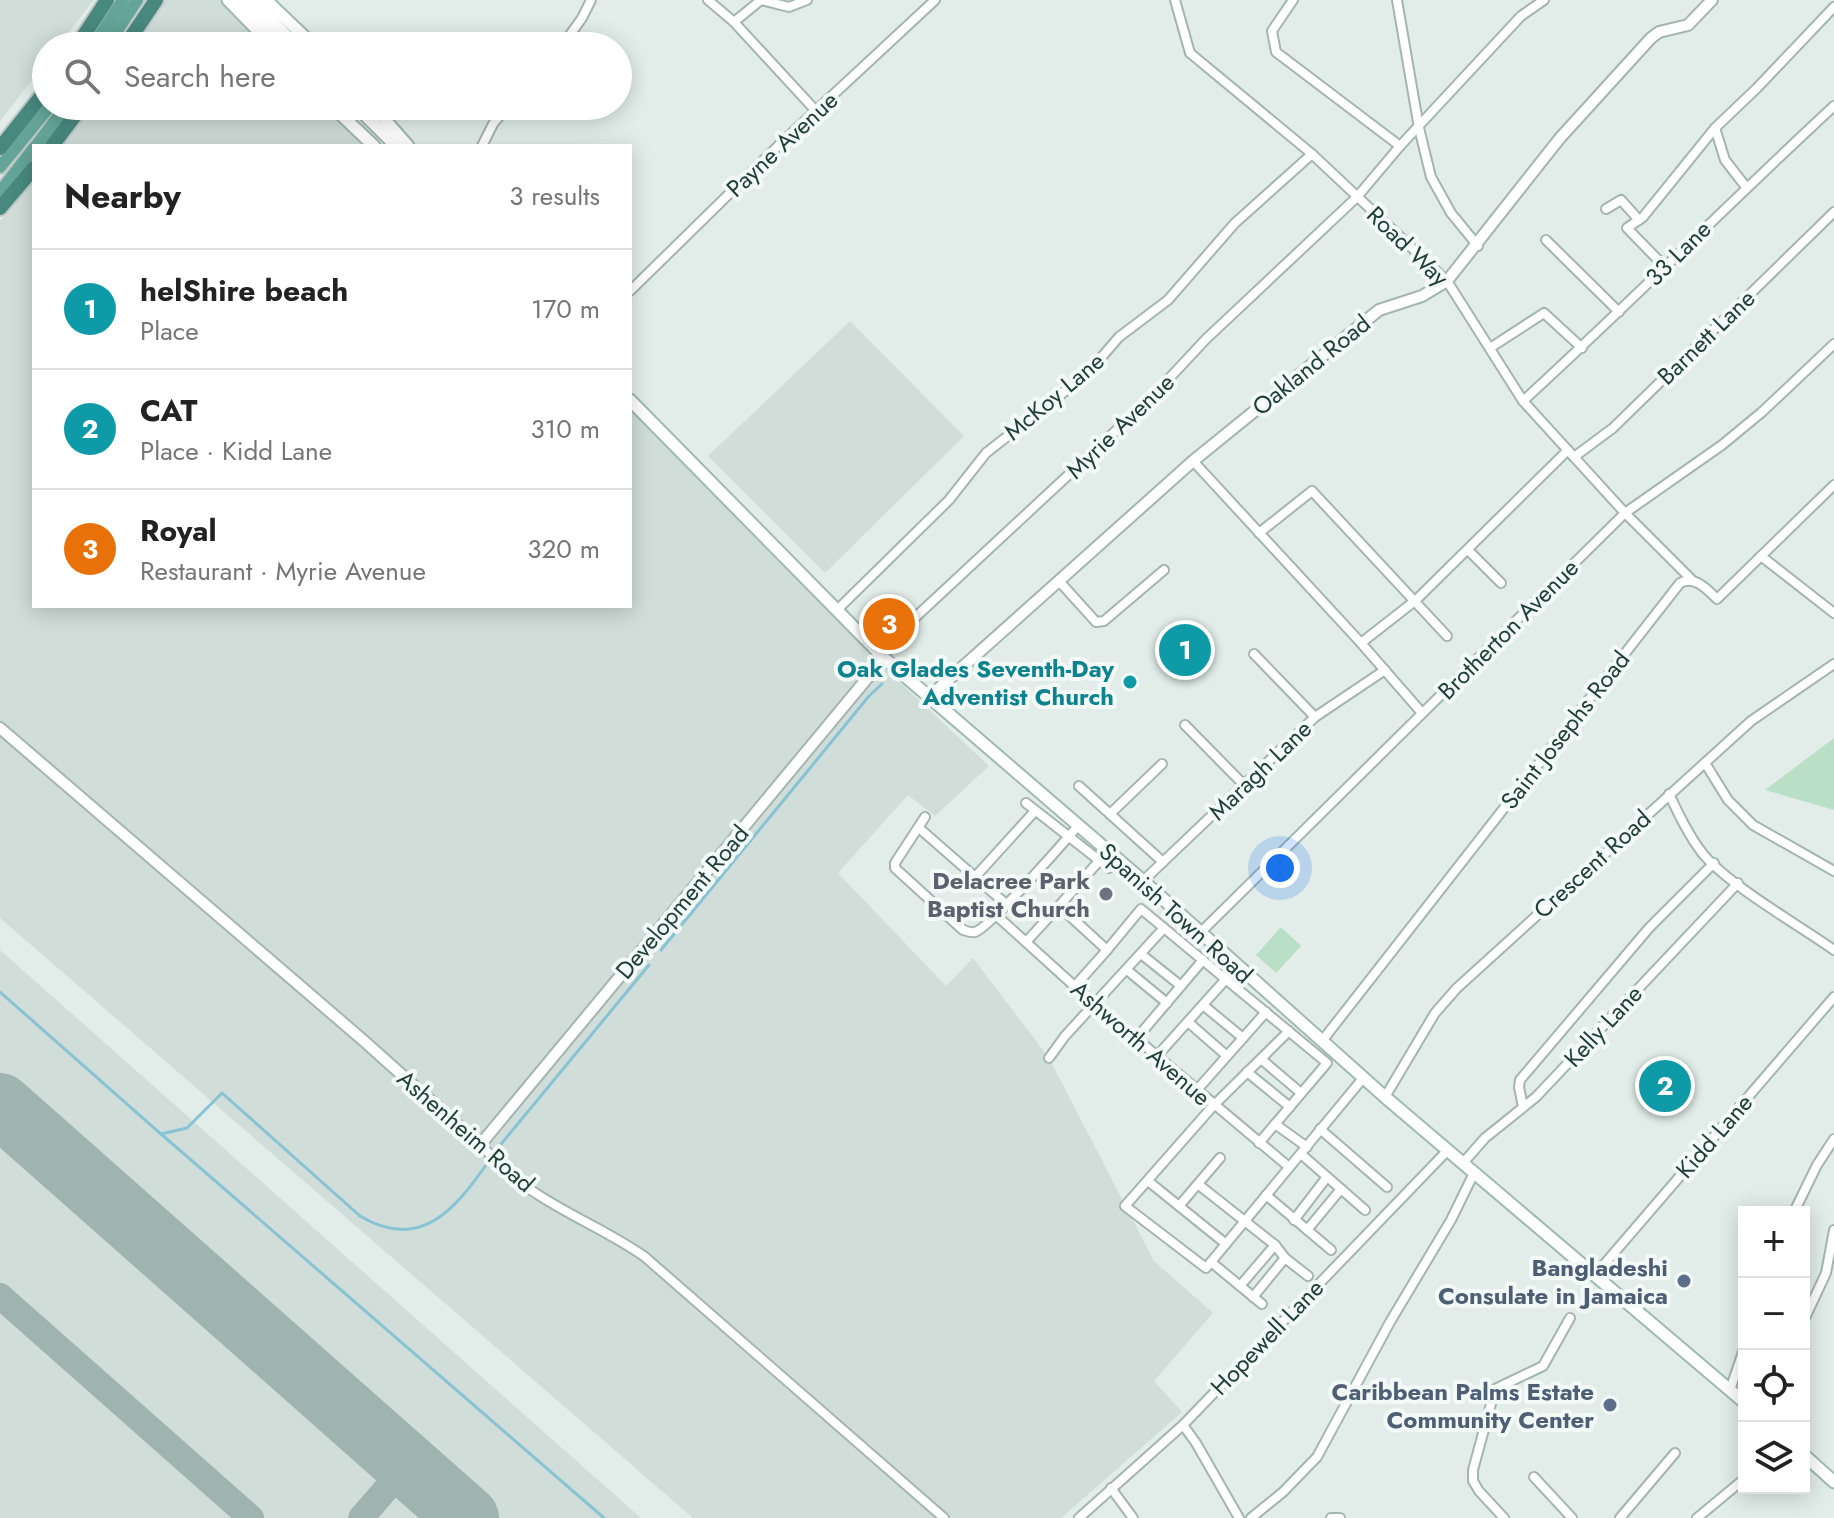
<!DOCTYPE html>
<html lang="en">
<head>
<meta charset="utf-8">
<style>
  body { margin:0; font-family:Jost,sans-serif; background:#f6f6f6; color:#222 }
  .controls { position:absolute; right:24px; bottom:24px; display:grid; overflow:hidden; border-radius:0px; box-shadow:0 4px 20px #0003 }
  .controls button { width:72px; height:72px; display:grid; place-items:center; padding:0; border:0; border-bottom:2px solid #e0e0e0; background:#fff; color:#222; font:40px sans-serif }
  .you { position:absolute; left:1280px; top:868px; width:28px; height:28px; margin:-20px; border:6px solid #fff; border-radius:50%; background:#1a73e8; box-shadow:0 0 0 12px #1a73e833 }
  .badge { display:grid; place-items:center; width:52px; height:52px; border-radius:50%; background:#0f766e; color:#fff; font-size:26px; font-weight:700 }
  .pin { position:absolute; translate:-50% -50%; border:4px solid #fff; box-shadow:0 2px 8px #0006 }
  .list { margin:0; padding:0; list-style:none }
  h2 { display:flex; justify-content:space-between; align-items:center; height:104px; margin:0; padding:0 32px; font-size:34px }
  h2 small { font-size:26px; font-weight:400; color:#767676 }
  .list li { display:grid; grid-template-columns:52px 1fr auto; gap:24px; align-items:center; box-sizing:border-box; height:120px; padding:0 32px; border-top:2px solid #e0e0e0 }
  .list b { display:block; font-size:30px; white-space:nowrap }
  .list p { margin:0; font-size:26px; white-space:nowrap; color:#767676 }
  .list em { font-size:26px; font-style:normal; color:#767676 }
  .icon { flex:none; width:44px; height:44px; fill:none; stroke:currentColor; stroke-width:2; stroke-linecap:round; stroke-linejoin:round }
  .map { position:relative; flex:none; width:1834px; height:1518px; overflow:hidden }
  .search { position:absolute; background:#fff; box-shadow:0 4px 20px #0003; left:32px; top:32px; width:600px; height:88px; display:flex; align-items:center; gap:20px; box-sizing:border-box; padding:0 28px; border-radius:44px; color:#767676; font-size:30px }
  .panel { position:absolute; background:#fff; box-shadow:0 4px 20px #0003; left:32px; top:144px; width:600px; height:464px; border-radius:0px }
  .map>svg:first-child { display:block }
  .built { fill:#d0ddd8 }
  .green { fill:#badfc7 }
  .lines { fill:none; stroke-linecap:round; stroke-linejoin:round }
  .stream { stroke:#88c3d5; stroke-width:3 }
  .taxiway { stroke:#9fb4af; stroke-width:26 }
  .runway { stroke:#9fb4af; stroke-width:64 }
  .minor-casing { stroke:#a4b5b1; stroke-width:12 }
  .tertiary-casing { stroke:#a4b5b1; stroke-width:14 }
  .secondary-casing { stroke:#a0b9b2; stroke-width:15 }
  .primary-casing { stroke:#c1c9c8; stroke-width:16 }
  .trunk-casing { stroke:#c1c9c8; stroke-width:18 }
  .minor { stroke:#fff; stroke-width:8 }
  .tertiary { stroke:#fff; stroke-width:10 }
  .secondary { stroke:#fff; stroke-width:11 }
  .primary { stroke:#65a599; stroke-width:12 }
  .trunk { stroke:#48897f; stroke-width:14 }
  .culture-dot { fill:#0f9aa8; stroke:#f3f9f7; stroke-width:3 }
  .worship-dot { fill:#6b7280; stroke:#f3f9f7; stroke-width:3 }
  .service-dot { fill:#5c6f8a; stroke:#f3f9f7; stroke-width:3 }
  .labels { text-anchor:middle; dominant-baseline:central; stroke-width:8; stroke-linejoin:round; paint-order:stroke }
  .street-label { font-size:24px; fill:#213f3a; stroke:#f3f9f7 }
  .culture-label { font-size:24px; font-weight:bold; fill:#0d838f; stroke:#f3f9f7; text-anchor:end }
  .worship-label { font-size:24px; font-weight:bold; fill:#5b616d; stroke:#f3f9f7; text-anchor:end }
  .service-label { font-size:24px; font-weight:bold; fill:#4e5e75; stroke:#f3f9f7; text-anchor:end }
</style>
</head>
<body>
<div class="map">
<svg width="1834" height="1518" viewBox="0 0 1834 1518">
  <rect width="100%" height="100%" fill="#e2ede9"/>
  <g class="built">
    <path d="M0,0H94L58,46H46V62L0,121Z"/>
    <path d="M161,0H228L273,46H130Z"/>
    <path d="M90,106H332L371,146H63Z"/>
    <path d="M34,180V606H630V409L875,659L989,766L935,816L908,795L838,873L946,986L973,958L1049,1058L1154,1261L1213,1313L1154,1381L1182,1412L1061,1518H693L0,918V221Z"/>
    <path d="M850,321L964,436L825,573L708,456Z"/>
    <path d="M0,950L641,1518H0Z"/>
  </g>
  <g class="green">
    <path d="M1834,738V810L1765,790Z"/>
    <path d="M1281,927L1301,946L1276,973L1256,955Z"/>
  </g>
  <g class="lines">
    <g class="stream">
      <path d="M661,950L869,696L882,684"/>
      <path d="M0,992L161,1134L187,1128L222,1093L360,1216C420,1252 455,1210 488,1162"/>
      <path d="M161,1134L604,1518"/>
      <path d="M497,1149L649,965"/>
    </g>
    <g class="taxiway">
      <path d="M0,1296L251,1518"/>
      <path d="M361,1518L407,1465"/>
    </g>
    <path class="runway" d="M0,1105L467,1518"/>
    <defs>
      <g id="minor">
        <path d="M708,0L734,22L816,111"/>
        <path d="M1175,0L1190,53L1312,154L1447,281L1523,401L1625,513L1692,580"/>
        <path d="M1293,0L1272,31L1276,52L1400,146"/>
        <path d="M1397,0L1419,128L1431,177L1451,213L1478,246"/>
        <path d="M734,22L761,0L789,7L807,0"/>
        <path d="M562,46L582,18L591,0"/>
        <path d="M482,146L493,124L508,106"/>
        <path d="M1746,187L1725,160L1715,128L1757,88L1834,7"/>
        <path d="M1606,209L1621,200L1639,220"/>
        <path d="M1546,240L1619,312"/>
        <path d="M1665,267L1627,228L1643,217L1715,128"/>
        <path d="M630,291L778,146L935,0"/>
        <path d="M1490,348L1544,313L1582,348"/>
        <path d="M1523,401C1629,304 1729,203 1834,106"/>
        <path d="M1574,457L1613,428L1834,212"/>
        <path d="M1193,461L1361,643L1422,713"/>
        <path d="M1259,533L1312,491L1447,636"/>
        <path d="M1468,550L1501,583"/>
        <path d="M1761,556L1834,613"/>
        <path d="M1059,581L1096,622L1104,621L1164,570"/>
        <path d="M837,610L949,500L986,453L1087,374L1119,337L1168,300L1235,223L1312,154"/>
        <path d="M1361,643L1416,600L1568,450"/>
        <path d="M878,652L1149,400L1206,339L1357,197L1400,146L1521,16L1544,0"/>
        <path d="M1254,654L1315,717"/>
        <path d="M1185,725L1244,785"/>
        <path d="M1705,763L1728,800L1753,825L1834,871"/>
        <path d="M1079,786L1163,862"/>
        <path d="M1669,794C1679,815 1689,836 1703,854C1730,886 1797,924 1834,950"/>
        <path d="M1026,803L1109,868"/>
        <path d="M1110,814L1162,764"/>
        <path d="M925,817L895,863V868L963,930C967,931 971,933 975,932C988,929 1065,841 1078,826"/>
        <path d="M919,828L1006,904"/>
        <path d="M1099,861L1059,906L1107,950L1141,909L1327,1063L1259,1143"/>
        <path d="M975,877L1035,811"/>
        <path d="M1143,881L1315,717L1385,670"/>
        <path d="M997,916L1081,992L1289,1167"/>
        <path d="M1199,934L1625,513L1722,445L1762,412L1834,344"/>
        <path d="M1026,942L1059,906"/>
        <path d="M1141,954L1181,986"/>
        <path d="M1127,970L1167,1003"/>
        <path d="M1075,986L1107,950"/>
        <path d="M1203,1005L1243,1038"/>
        <path d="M1188,1022L1227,1056"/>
        <path d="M1289,1031L1213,1106L1125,1206L1206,1268L1364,1077"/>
        <path d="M1136,1039L1203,960"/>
        <path d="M1322,1041L1680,583C1694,575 1707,589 1717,599L1834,485"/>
        <path d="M1157,1056L1226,979"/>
        <path d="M1049,1058L1065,1036L1164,928"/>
        <path d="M1261,1059L1301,1093"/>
        <path d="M1247,1072L1290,1107"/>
        <path d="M1196,1091L1266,1012"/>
        <path d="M1385,1097L1435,1013L1457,988L1751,721L1834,664"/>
        <path d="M1523,1107L1519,1087L1520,1080L1649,928L1714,863"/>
        <path d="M1275,1124L1307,1147"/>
        <path d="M1320,1129L1387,1187"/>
        <path d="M480,1145C498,1161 516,1181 537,1194C572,1217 611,1233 645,1257L944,1518"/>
        <path d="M1301,1154L1365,1210"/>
        <path d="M1463,1163L1485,1138L1536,1097L1738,883"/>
        <path d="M1148,1181L1226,1244"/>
        <path d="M1199,1185L1275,1245L1285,1258L1308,1276"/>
        <path d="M1266,1195L1331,1250"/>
        <path d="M1179,1206L1220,1158"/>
        <path d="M1794,1212L1817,1165L1834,1139"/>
        <path d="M1294,1220L1327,1177"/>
        <path d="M1307,1230L1341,1189"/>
        <path d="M1211,1262L1262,1304"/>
        <path d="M1595,1275L1834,997"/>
        <path d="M1240,1286L1275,1245"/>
        <path d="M1253,1297L1285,1258"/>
        <path d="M1804,1320L1826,1273L1834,1230"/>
        <path d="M1730,1390L1744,1349"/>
        <path d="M1183,1425L1196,1443L1239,1518"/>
        <path d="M1534,1477L1572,1518"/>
        <path d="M1111,1488L1133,1518"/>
        <path d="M1079,1518L1183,1425L1448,1150"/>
        <path d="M1251,1518L1283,1492L1317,1457L1390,1322L1451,1220L1474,1173"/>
        <path d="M1331,1518H1340"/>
        <path d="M1504,1518L1479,1491L1473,1481V1470L1495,1389L1543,1366L1570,1318"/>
        <path d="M1620,1518L1675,1453"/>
        <path d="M1697,1518L1744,1479"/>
      </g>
      <g id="tertiary">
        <path d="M929,697L1193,461L1379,310L1422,296L1447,281L1560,138L1651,38L1659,32L1688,25L1712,0"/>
        <path d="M0,728L364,1041L480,1145L884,658"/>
      </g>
      <g id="secondary">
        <path d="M228,0L273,46"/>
        <path d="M241,0L286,46"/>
        <path d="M253,0L296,46"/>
        <path d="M266,0L314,46"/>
        <path d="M332,106L374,146"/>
        <path d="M356,106L396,146"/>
        <path d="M373,106L408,146"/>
        <path d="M630,400L884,658L1143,881L1385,1097L1744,1402"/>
        <path d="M1804,1455L1834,1482"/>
      </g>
      <g id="primary">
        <path d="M93,46L123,0"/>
        <path d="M107,46L137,0"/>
        <path d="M36,146L66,106"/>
        <path d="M0,167L50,106"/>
        <path d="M0,192L34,148"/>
      </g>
      <g id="trunk">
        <path d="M77,46L107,0"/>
        <path d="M125,46L156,0"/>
        <path d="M52,146L82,106"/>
        <path d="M0,148L46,90"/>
        <path d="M0,208L34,168"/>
      </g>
    </defs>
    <use href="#minor" class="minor-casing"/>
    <use href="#tertiary" class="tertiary-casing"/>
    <use href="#secondary" class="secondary-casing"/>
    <use href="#primary" class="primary-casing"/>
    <use href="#trunk" class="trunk-casing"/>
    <use href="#minor" class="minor"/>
    <use href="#tertiary" class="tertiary"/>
    <use href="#secondary" class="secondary"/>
    <use href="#primary" class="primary"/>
    <use href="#trunk" class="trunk"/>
  </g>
  <circle class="culture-dot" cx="1130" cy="682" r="8"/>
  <circle class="worship-dot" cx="1106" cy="894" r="8"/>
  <g class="service-dot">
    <circle cx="1684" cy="1281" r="8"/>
    <circle cx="1610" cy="1405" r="8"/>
  </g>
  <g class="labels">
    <g class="street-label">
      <text transform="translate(782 144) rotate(-43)">Payne Avenue</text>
      <text transform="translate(1408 246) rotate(44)">Road Way</text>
      <text transform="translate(1678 253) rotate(-45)">33 Lane</text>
      <text transform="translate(1706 337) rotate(-44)">Barnett Lane</text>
      <text transform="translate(1311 365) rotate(-39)">Oakland Road</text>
      <text transform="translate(1054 396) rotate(-40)">McKoy Lane</text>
      <text transform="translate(1120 426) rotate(-44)">Myrie Avenue</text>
      <text transform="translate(1508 629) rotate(-45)">Brotherton Avenue</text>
      <text transform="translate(1565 730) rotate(-52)">Saint Josephs Road</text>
      <text transform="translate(1260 770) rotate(-44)">Maragh Lane</text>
      <text transform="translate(1592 864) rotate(-42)">Crescent Road</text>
      <text transform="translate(682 902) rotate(-50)">Development Road</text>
      <text transform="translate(1176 913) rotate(42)">Spanish Town Road</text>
      <text transform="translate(1603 1026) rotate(-47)">Kelly Lane</text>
      <text transform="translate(1141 1043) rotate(41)">Ashworth Avenue</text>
      <text transform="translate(466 1131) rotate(41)">Ashenheim Road</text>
      <text transform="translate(1714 1136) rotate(-49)">Kidd Lane</text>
      <text transform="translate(1267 1337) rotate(-46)">Hopewell Lane</text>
    </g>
    <g class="culture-label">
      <text x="1114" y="668">Oak Glades Seventh-Day<tspan x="1114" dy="28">Adventist Church</tspan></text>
    </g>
    <g class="worship-label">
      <text x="1090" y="880">Delacree Park<tspan x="1090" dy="28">Baptist Church</tspan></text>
    </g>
    <g class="service-label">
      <text x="1668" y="1267">Bangladeshi<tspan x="1668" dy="28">Consulate in Jamaica</tspan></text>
      <text x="1594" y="1391">Caribbean Palms Estate<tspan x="1594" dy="28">Community Center</tspan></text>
    </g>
  </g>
</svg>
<div class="controls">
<button>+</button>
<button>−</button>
<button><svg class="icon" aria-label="locate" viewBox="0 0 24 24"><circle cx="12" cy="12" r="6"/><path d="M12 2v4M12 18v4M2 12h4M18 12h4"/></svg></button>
<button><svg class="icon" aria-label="layers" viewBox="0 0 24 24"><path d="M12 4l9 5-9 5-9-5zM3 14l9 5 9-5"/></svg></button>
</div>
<div class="you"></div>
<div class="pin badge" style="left:1185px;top:650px;background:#0f9aa8">1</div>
<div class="pin badge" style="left:1665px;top:1086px;background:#0f9aa8">2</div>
<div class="pin badge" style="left:889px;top:624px;background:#e8710a">3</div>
<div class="search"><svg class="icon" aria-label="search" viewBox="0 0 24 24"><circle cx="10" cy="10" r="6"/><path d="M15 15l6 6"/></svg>Search here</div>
<section class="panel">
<h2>Nearby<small>3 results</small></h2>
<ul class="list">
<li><span class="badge" style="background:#0f9aa8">1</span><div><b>helShire beach</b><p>Place</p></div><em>170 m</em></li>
<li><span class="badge" style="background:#0f9aa8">2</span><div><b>CAT</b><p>Place · Kidd Lane</p></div><em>310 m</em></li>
<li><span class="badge" style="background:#e8710a">3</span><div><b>Royal</b><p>Restaurant · Myrie Avenue</p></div><em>320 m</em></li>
</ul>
</section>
</div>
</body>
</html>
